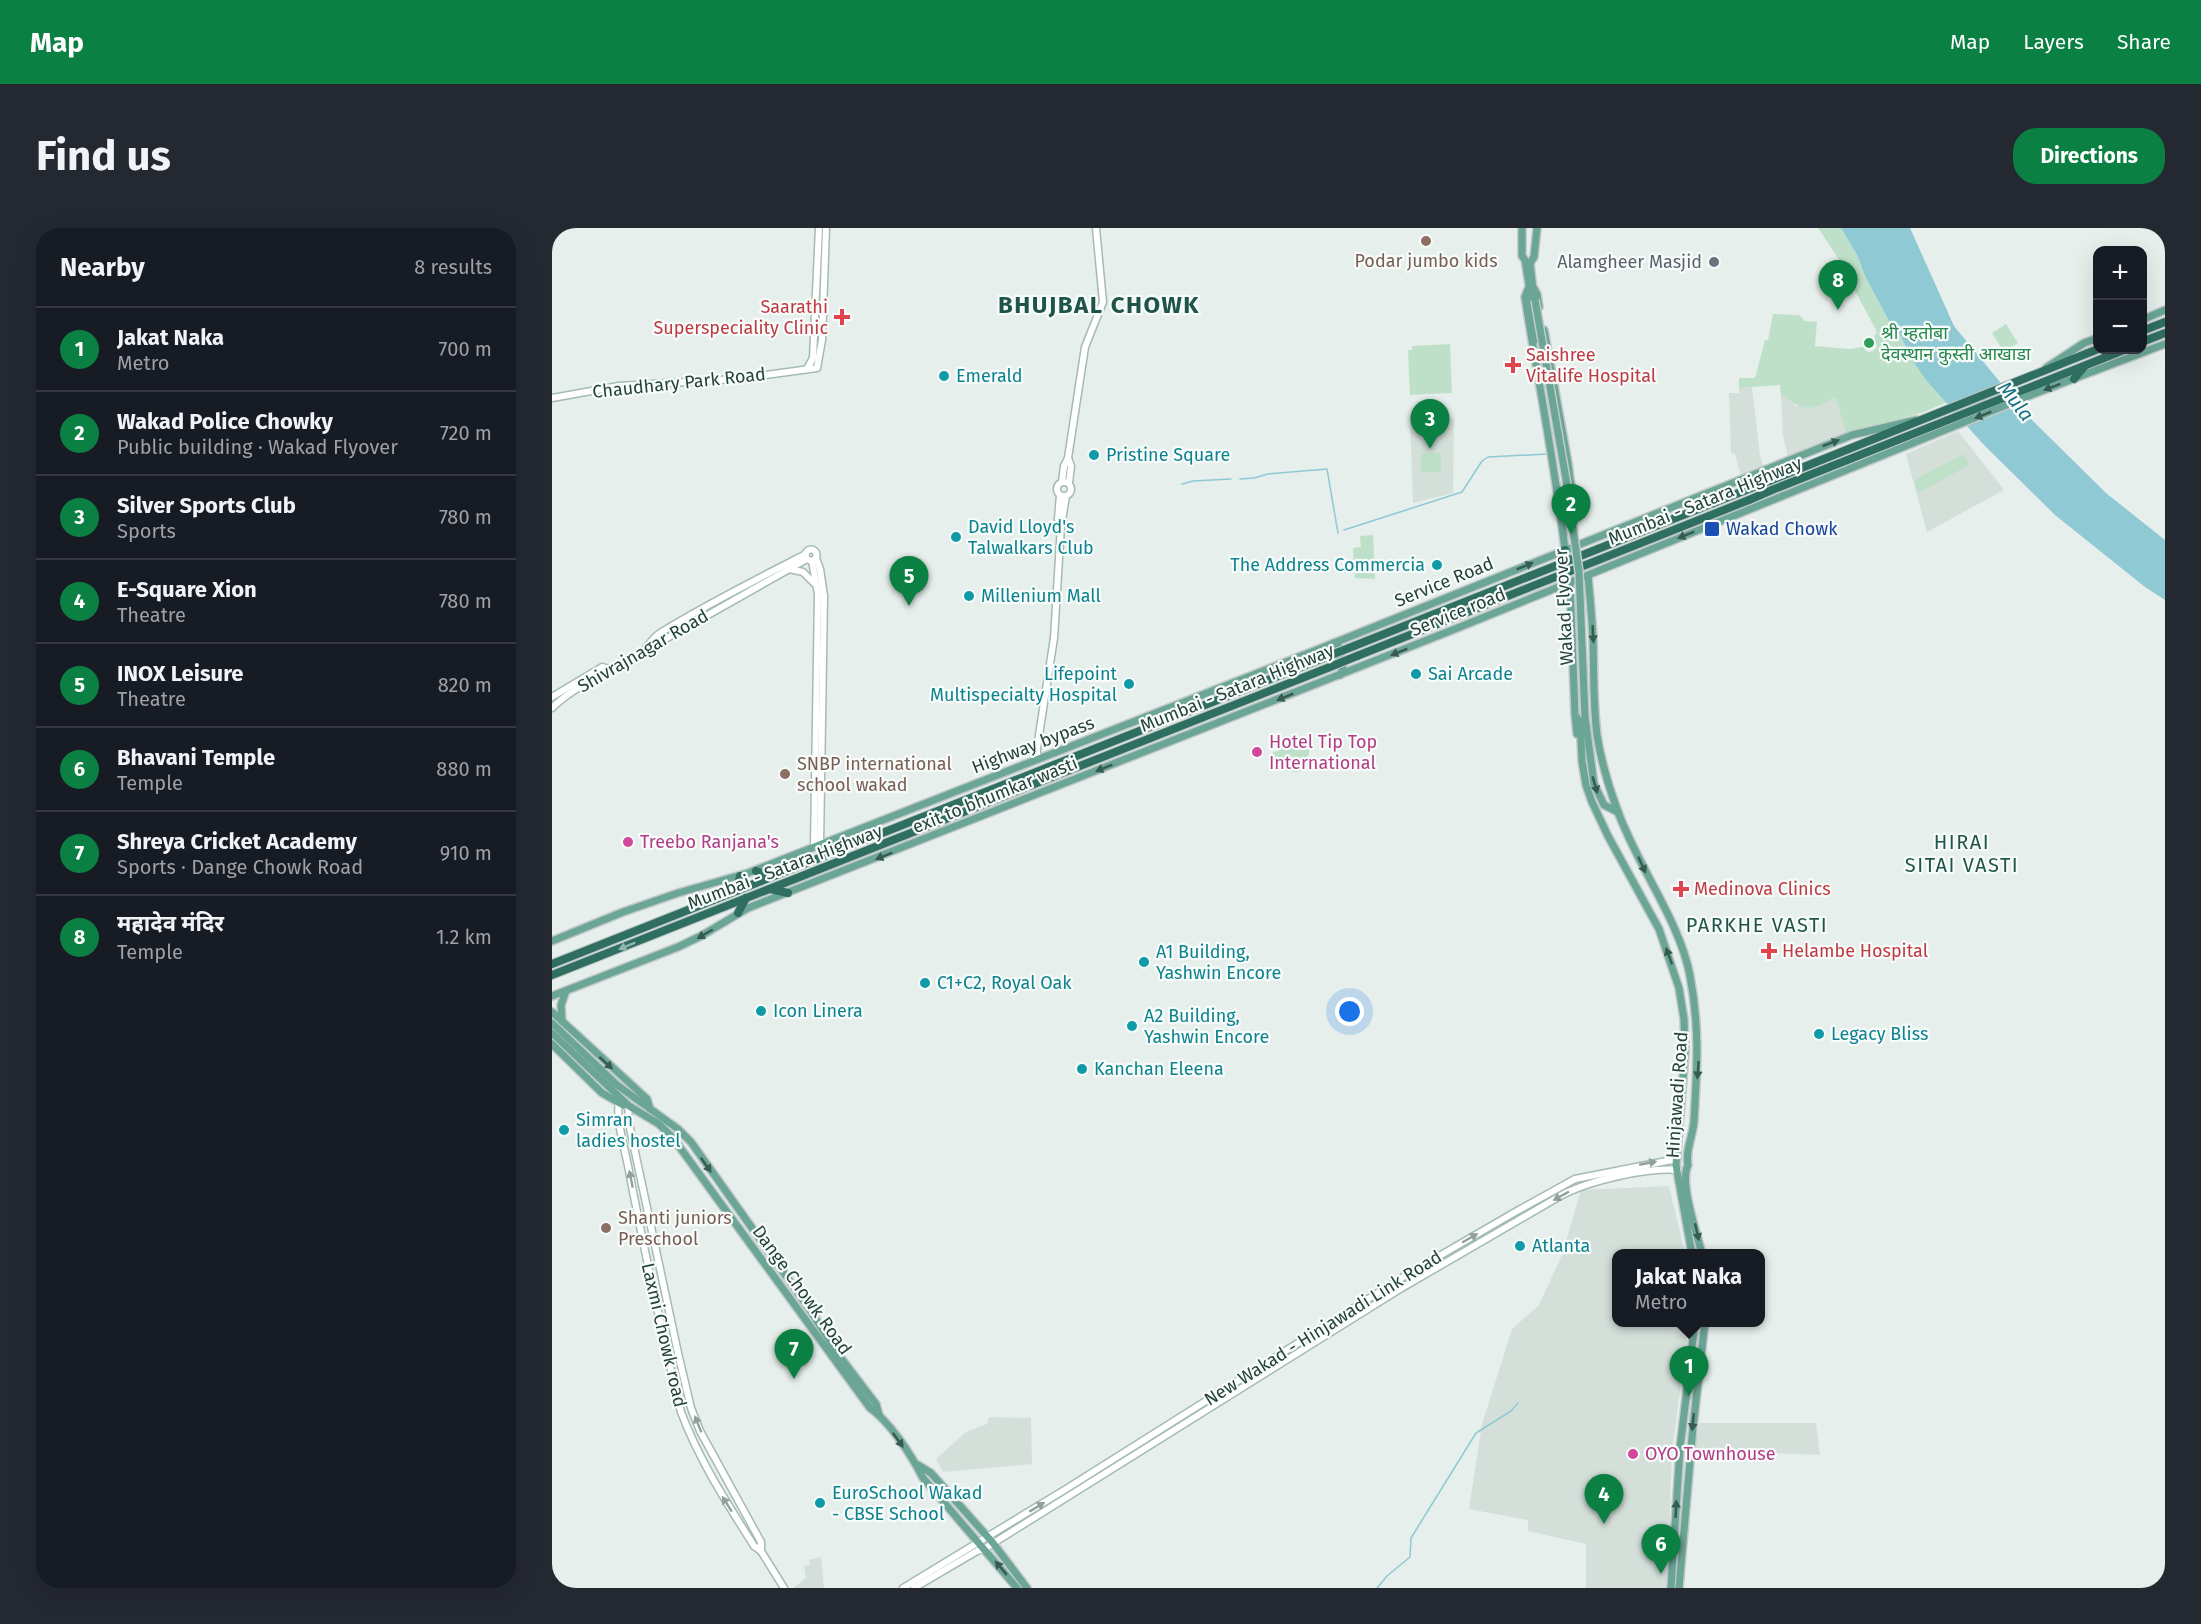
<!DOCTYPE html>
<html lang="en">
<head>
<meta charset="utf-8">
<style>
  body { margin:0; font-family:"Fira Sans","Noto Sans Devanagari",sans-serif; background:#242831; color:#f1f3f6 }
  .controls { position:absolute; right:18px; top:18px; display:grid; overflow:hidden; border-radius:12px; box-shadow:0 6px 24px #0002 }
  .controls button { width:54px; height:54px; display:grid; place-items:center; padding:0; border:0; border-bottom:2px solid #363941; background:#171b24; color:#f1f3f6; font:30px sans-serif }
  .you { position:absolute; left:798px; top:784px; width:21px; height:21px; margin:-15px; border:4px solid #fff; border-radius:50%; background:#1a73e8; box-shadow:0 0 0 9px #1a73e833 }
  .badge { display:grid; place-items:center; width:39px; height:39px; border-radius:50%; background:#0b8043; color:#fff; font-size:20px; font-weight:700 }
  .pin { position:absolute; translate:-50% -50px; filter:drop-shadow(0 2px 3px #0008) }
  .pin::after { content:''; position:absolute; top:32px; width:21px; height:18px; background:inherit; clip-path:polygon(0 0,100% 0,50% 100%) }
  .popup { position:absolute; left:1060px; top:1021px; width:153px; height:78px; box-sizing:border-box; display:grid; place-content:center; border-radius:12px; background:#171b24; filter:drop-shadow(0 2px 4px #0005); font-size:20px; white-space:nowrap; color:#9ea1a6 }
  .popup b { font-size:22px; color:#f1f3f6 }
  .popup::after { content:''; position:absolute; left:50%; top:100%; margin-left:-12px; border:12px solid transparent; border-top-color:#171b24 }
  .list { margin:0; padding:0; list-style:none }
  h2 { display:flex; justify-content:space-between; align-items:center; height:78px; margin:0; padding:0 24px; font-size:26px }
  h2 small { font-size:20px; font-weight:400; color:#9ea1a6 }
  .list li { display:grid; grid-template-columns:39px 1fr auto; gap:18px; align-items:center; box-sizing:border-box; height:84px; padding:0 24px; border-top:2px solid #363941 }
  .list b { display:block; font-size:22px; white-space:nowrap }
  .list p { margin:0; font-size:20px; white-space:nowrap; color:#9ea1a6 }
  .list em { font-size:20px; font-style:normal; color:#9ea1a6 }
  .map { position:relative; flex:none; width:1613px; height:1360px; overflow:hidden; border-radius:24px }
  header { display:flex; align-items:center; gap:36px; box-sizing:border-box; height:84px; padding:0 30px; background:#0b8043; color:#fff }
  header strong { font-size:28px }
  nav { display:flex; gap:33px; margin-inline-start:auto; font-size:21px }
  .intro { display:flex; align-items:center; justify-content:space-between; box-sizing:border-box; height:144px; padding:0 36px }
  h1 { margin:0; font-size:42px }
  .button { padding:15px 27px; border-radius:24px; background:#0b8043; color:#fff; font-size:21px; font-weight:700 }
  main { display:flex; gap:36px; padding:0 36px }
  aside { flex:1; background:#171b24; border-radius:24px; box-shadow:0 6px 24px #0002 }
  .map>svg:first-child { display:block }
  .built { fill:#d4dfda }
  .green { fill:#bfe0c8 }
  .water { fill:#8ec9d4 }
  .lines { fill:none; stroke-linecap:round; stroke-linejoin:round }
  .stream { stroke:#8ec9d4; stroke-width:1.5 }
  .secondary-casing { stroke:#a4bbb3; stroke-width:9 }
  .primary-casing { stroke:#c2cac8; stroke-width:10 }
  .highway-casing { stroke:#c2cac8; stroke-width:10 }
  .secondary { stroke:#fff; stroke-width:6 }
  .primary { stroke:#6aa596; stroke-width:7 }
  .highway { stroke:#2f6f62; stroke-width:8 }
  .primary-bridge-casing { stroke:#c2cac8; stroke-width:10; stroke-linecap:butt }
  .highway-bridge-casing { stroke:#c2cac8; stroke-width:10; stroke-linecap:butt }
  .primary-bridge { stroke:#6aa596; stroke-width:7 }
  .highway-bridge { stroke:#2f6f62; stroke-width:8 }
  .oneway { fill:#365b51 }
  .oneway2 { fill:#93b5ae }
  .oneway3 { fill:#92a09c }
  .education-dot { fill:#8d6e63; stroke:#f7fbf9; stroke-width:2 }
  .worship-dot { fill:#6b7280; stroke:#f7fbf9; stroke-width:2 }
  .health-dot { fill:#e0444e; stroke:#f7fbf9; stroke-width:2 }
  .leisure-dot { fill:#2e9e5b; stroke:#f7fbf9; stroke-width:2 }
  .culture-dot { fill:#0f9aa8; stroke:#f7fbf9; stroke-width:2 }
  .transit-dot { fill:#1a4fb4; stroke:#f7fbf9; stroke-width:2 }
  .hotel-dot { fill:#d1479c; stroke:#f7fbf9; stroke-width:2 }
  .labels { text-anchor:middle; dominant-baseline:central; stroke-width:4.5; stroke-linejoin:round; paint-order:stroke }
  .education-label { font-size:18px; fill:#785e54; stroke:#f7fbf9; text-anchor:start }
  .worship-label { font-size:18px; fill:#5b616d; stroke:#f7fbf9; text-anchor:end }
  .health-label { font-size:18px; fill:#be3a42; stroke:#f7fbf9; text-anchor:start }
  .leisure-label { font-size:18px; fill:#27864d; stroke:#f7fbf9; text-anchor:start }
  .culture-label { font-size:18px; fill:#0d838f; stroke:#f7fbf9; text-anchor:start }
  .street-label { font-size:18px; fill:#24423a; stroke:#f7fbf9 }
  .transit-label { font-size:18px; fill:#164399; stroke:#f7fbf9; text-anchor:start }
  .hotel-label { font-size:18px; fill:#b23c85; stroke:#f7fbf9; text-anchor:start }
  .water-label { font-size:20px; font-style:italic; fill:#1c6f80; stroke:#f7fbf9 }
  .neighbourhood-label { font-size:20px; letter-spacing:1.5px; fill:#1f5548; stroke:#f7fbf9 }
  .district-label { font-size:24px; font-weight:bold; letter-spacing:1.5px; fill:#1f5548; stroke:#f7fbf9 }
</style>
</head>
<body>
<header>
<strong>Map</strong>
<nav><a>Map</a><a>Layers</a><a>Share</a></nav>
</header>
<div class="intro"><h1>Find us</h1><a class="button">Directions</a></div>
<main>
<aside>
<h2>Nearby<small>8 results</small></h2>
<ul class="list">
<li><span class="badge">1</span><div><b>Jakat Naka</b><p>Metro</p></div><em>700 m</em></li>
<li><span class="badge">2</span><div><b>Wakad Police Chowky</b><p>Public building · Wakad Flyover</p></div><em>720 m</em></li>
<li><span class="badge">3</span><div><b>Silver Sports Club</b><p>Sports</p></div><em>780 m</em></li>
<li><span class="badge">4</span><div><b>E-Square Xion</b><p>Theatre</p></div><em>780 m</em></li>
<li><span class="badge">5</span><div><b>INOX Leisure</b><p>Theatre</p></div><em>820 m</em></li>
<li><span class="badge">6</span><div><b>Bhavani Temple</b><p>Temple</p></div><em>880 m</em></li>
<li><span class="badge">7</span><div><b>Shreya Cricket Academy</b><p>Sports · Dange Chowk Road</p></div><em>910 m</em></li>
<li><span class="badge">8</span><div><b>महादेव मंदिर</b><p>Temple</p></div><em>1.2 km</em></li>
</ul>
</aside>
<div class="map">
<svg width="1613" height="1360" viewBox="0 0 1613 1360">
  <rect width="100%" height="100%" fill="#e6efeb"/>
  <g class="built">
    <path d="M1200,159L1208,227L1212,239L1189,248L1183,226L1179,225L1177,165H1187V160Z"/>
    <path d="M1229,167L1244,178L1283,169L1294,206L1236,229L1231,207Z"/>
    <path d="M902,190L901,265L861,275L858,193Z"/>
    <path d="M1406,203L1452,262L1375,304L1354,226Z"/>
    <path d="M1117,958L1133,1025L1065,1026V1094L1137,1095L1120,1223L1115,1360H1034V1316L976,1303V1292L917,1281L930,1196L960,1101L987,1077L1010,1027L1029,962Z"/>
    <path d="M437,1189L479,1190L480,1236L391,1244L384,1231L414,1204L435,1196Z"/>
    <path d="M1147,1195H1264L1268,1227L1143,1222Z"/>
    <path d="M269,1329L272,1360H241L254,1350L252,1338L258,1337L257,1332Z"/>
  </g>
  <g class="green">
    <path d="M1266,0H1289L1305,27L1314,50L1337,93L1346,102L1360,132L1374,152L1395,174L1372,184L1294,206L1283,169C1259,184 1251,183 1229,167L1228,157L1187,160V150H1203L1213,112H1216L1221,86L1247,87L1253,93L1265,94L1263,118L1298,121L1310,119L1316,124L1321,123L1325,119L1324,115L1322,120L1316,122L1311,120L1310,114L1313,110L1319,109L1324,114L1322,108L1325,104L1284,27Z"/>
    <path d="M1454,96L1466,115L1452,124L1440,105Z"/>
    <path d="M898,116L900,165L858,167L856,122H860V118Z"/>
    <rect x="869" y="225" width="20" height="19"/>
    <path d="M1412,226L1417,237L1366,265L1362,252Z"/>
    <path d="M821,307L823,351L803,350L801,320L809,319L808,308Z"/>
    <path d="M755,512L758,519L753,541L746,544L726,542L720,525Z"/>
  </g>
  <path class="water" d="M1289,0H1358L1402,98L1475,187L1554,265L1613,312V372L1593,359L1503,287L1432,217L1374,152L1360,132L1346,102L1337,93L1314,50L1305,27Z"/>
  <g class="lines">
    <g class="stream">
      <path d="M688,251L702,250L716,246L775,241L786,305"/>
      <path d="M630,256L641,253L679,251"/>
      <path d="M792,302L910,264L930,233L936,229L995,226"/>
      <path d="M825,1360L835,1348L858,1329L859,1310L924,1205L959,1183L966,1175"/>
    </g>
    <defs>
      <g id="secondary">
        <path d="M255,141L261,130L267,0"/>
        <path d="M0,170L67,158L185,151L265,140L270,112L274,0"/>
        <path d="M516,230L519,238L517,255"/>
        <circle cx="512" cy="261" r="7"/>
        <path d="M510,254L512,238L516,230L533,119L551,74L544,0"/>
        <path d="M508,267L506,291L509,297"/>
        <circle cx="259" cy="327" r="5.5"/>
        <path d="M264,330L268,341L272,368L268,617"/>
        <path d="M260,333L266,366L262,619"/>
        <path d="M237,341L251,344L263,356"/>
        <path d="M100,415L108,414L255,331"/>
        <path d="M0,469L50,439L58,441"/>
        <path d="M0,480C16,464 38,453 57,442C63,438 72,438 79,434C92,427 98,411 108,405C155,376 205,351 254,326"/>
        <path d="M485,532V520L502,410L509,298L514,268"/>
        <path d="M68,871C62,885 73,922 76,938C92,1020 109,1103 129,1184C147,1232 175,1275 202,1318L209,1323"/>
        <path d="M77,878L76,891L126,1125L139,1180L148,1203L209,1314V1323L232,1360"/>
        <path d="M351,1360L514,1261L851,1049L965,983L1023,951L1125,931"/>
        <path d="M362,1360L425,1323L432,1321L848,1061L1008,968C1036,953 1094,939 1126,942"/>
      </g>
      <g id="primary">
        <path d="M970,0V28L973,32L986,112"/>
        <path d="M981,59L985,66L987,79"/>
        <path d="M976,61L973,69C986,153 1003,237 1013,322"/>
        <path d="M981,62L978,35L982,29L985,0"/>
        <path d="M1590,92L1613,82"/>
        <path d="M992,102L1016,235L1023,289"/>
        <path d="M1494,140L1532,115L1546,110"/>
        <path d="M1036,348C1038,369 1040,390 1041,411C1042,443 1041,475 1045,507C1049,532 1056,557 1065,581C1084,636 1128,693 1138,748C1148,800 1145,841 1142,893C1141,908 1133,923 1136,937C1127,955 1145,1005 1150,1026"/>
        <path d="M1018,355L1023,487L1025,506"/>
        <path d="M782,415L786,417L791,441L788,447"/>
        <path d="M1033,489L1042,556L1052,577L1066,584"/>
        <path d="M1028,490L1030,533L1034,557L1040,574L1056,608L1107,701L1127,760L1132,791L1133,824L1124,937L1140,1026"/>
        <path d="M0,713L71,684L126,665L196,645L767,421L1300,207L1364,192"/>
        <path d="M0,768L126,719L149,708L196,680L903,401L1479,167L1613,116"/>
        <path d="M0,784L95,871L98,881"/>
        <path d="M10,793L9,777L14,763"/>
        <path d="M0,795L65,857L126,901L139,914L254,1076L289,1130L324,1176L327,1187"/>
        <path d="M0,805L77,878L107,896L121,910L318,1180C338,1194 360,1228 371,1250L465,1360"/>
        <path d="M0,816L50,865L71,877"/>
        <path d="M366,1237L379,1245L441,1315L475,1360"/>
        <path d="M1119,1360L1128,1220L1143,1094"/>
        <path d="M1127,1360L1141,1199L1153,1094"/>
      </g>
      <g id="highway">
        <path d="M1590,103L1613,94"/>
        <path d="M1590,114L1613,105"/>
        <path d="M1522,151L1533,138"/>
        <path d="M1217,253L1546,121"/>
        <path d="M1220,262L1572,122"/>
        <path d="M1013,322L1014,333"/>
        <path d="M802,418L1194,262"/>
        <path d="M805,428L1197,272"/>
        <path d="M204,643L219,649"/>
        <path d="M218,661L236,665"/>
        <path d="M185,662L188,648"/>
        <path d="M186,685L194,670"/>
        <path d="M0,736L774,429"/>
        <path d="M0,747L778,439"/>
      </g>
    </defs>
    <use href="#secondary" class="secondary-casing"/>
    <use href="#primary" class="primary-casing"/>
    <use href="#highway" class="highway-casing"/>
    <use href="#secondary" class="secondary"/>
    <use href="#primary" class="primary"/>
    <use href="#highway" class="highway"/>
    <defs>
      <path id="primary-bridge" d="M983,72L1014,251L1027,344L1033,489"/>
      <g id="highway-bridge">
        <path d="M1194,262L1217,253"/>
        <path d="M1197,272L1220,262"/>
        <path d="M774,429L802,418"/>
        <path d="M778,439L805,428"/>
      </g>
    </defs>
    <use href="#primary-bridge" class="primary-bridge-casing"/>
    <use href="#highway-bridge" class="highway-bridge-casing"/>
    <use href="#primary-bridge" class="primary-bridge"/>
    <use href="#highway-bridge" class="highway-bridge"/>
  </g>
  <defs><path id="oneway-solid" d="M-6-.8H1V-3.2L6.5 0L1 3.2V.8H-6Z" transform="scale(1.5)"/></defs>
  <g class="oneway">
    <use href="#oneway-solid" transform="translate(1500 159) rotate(159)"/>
    <use href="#oneway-solid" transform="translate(1431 187) rotate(158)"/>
    <use href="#oneway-solid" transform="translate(1279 215) rotate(-21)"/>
    <use href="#oneway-solid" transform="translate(1134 307) rotate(158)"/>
    <use href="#oneway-solid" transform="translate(973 338) rotate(-22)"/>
    <use href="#oneway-solid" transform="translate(1041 406) rotate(87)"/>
    <use href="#oneway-solid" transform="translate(847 424) rotate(158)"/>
    <use href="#oneway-solid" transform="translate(733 469) rotate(158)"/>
    <use href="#oneway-solid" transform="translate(552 540) rotate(158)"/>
    <use href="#oneway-solid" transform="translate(1043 557) rotate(74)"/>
    <use href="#oneway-solid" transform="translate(332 628) rotate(158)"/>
    <use href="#oneway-solid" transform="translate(1090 637) rotate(65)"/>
    <use href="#oneway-solid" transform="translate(153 706) rotate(150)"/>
    <use href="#oneway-solid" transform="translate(1117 728) rotate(-110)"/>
    <use href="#oneway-solid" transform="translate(54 835) rotate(42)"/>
    <use href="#oneway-solid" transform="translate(1146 842) rotate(94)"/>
    <use href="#oneway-solid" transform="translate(154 937) rotate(55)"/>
    <use href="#oneway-solid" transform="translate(1145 1004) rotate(77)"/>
    <use href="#oneway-solid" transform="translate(1141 1194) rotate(96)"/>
    <use href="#oneway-solid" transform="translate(346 1212) rotate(54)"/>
    <use href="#oneway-solid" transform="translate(1124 1281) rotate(-87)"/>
    <use href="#oneway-solid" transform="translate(449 1340) rotate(-130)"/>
  </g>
  <use class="oneway2" href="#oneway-solid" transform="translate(75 718) rotate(157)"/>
  <g class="oneway3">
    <use href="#oneway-solid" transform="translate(1096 935) rotate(-11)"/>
    <use href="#oneway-solid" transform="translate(79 951) rotate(-101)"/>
    <use href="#oneway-solid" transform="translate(1009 968) rotate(151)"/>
    <use href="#oneway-solid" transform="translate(918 1010) rotate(-30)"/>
    <use href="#oneway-solid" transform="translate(146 1196) rotate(-112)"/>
    <use href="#oneway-solid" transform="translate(175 1276) rotate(-122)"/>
    <use href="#oneway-solid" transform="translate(485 1279) rotate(-31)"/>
  </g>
  <g class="education-dot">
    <circle cx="874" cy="13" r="6"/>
    <circle cx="233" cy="546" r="6"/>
    <circle cx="54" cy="1000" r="6"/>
  </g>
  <circle class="worship-dot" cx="1162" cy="34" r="6"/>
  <g class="health-dot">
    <path d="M287 80h6v6h6v6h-6v6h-6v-6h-6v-6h6z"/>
    <path d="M958 128h6v6h6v6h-6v6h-6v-6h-6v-6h6z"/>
    <path d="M1126 652h6v6h6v6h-6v6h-6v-6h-6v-6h6z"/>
    <path d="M1214 714h6v6h6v6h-6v6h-6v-6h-6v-6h6z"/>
  </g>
  <circle class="leisure-dot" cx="1317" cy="115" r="6"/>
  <g class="culture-dot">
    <circle cx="392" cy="148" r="6"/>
    <circle cx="542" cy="227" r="6"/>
    <circle cx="404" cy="309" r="6"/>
    <circle cx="885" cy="337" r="6"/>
    <circle cx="417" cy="368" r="6"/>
    <circle cx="864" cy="446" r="6"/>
    <circle cx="577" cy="456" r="6"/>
    <circle cx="592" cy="734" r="6"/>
    <circle cx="373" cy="755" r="6"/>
    <circle cx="209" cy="783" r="6"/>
    <circle cx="580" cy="798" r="6"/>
    <circle cx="1267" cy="806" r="6"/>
    <circle cx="530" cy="841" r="6"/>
    <circle cx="12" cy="902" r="6"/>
    <circle cx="968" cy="1018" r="6"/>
    <circle cx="268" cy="1275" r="6"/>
  </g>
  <rect class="transit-dot" x="1152" y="293" width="16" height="16" rx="3"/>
  <g class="hotel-dot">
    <circle cx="705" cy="524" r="6"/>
    <circle cx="76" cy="614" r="6"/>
    <circle cx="1081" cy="1226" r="6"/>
  </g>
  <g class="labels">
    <g class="education-label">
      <text x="874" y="33" text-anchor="middle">Podar jumbo kids</text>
      <text x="245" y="536">SNBP international<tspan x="245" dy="21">school wakad</tspan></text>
      <text x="66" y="990">Shanti juniors<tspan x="66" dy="21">Preschool</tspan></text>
    </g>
    <g class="worship-label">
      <text x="1150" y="34">Alamgheer Masjid</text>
    </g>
    <g class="health-label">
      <text x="276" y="79" text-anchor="end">Saarathi<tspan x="276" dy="21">Superspeciality Clinic</tspan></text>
      <text x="974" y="127">Saishree<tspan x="974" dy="21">Vitalife Hospital</tspan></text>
      <text x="1142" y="661">Medinova Clinics</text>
      <text x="1230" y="723">Helambe Hospital</text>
    </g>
    <g class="leisure-label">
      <text x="1329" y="105">श्री म्हतोबा<tspan x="1329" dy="21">देवस्थान कुस्ती आखाडा</tspan></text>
    </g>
    <g class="culture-label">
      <text x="404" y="148">Emerald</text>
      <text x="554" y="227">Pristine Square</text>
      <text x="416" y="299">David Lloyd's<tspan x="416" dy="21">Talwalkars Club</tspan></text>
      <text x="873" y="337" text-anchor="end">The Address Commercia</text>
      <text x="429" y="368">Millenium Mall</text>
      <text x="565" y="446" text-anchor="end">Lifepoint<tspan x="565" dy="21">Multispecialty Hospital</tspan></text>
      <text x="876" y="446">Sai Arcade</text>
      <text x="604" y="724">A1 Building,<tspan x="604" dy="21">Yashwin Encore</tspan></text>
      <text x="385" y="755">C1+C2, Royal Oak</text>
      <text x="221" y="783">Icon Linera</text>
      <text x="592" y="788">A2 Building,<tspan x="592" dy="21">Yashwin Encore</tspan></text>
      <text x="1279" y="806">Legacy Bliss</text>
      <text x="542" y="841">Kanchan Eleena</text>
      <text x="24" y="892">Simran<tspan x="24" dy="21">ladies hostel</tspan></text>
      <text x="980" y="1018">Atlanta</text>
      <text x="280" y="1265">EuroSchool Wakad<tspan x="280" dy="21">- CBSE School</tspan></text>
    </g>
    <g class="street-label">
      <text transform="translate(127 155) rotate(-6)">Chaudhary Park Road</text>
      <text transform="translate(1153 273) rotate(-22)">Mumbai - Satara Highway</text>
      <text transform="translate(892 354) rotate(-22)">Service Road</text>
      <text transform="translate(1012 379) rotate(-93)">Wakad Flyover</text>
      <text transform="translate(906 384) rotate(-22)">Service road</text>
      <text transform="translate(91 423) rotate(-30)">Shivrajnagar Road</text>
      <text transform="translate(685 460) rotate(-22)">Mumbai - Satara Highway</text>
      <text transform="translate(481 517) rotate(-21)">Highway bypass</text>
      <text transform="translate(443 567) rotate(-22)">exit to bhumkar wasti</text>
      <text transform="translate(233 639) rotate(-21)">Mumbai - Satara Highway</text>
      <text transform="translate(1125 867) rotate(-86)">Hinjawadi Road</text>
      <text transform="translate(250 1062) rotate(54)">Dange Chowk Road</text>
      <text transform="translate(771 1100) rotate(-32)">New Wakad - Hinjawadi Link Road</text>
      <text transform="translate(112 1107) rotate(77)">Laxmi Chowk road</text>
    </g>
    <g class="transit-label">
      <text x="1174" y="301">Wakad Chowk</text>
    </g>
    <g class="hotel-label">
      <text x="717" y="514">Hotel Tip Top<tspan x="717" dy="21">International</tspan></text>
      <text x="88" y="614">Treebo Ranjana's</text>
      <text x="1093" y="1226">OYO Townhouse</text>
    </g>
    <g class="water-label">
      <text transform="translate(1464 173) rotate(52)">Mula</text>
    </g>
    <g class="neighbourhood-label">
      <text x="1410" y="614">HIRAI<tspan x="1410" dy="23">SITAI VASTI</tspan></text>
      <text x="1205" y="697">PARKHE VASTI</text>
    </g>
    <g class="district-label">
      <text x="547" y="77">BHUJBAL CHOWK</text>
    </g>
  </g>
</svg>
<div class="controls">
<button>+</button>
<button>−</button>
</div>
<div class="you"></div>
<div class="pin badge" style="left:1137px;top:1168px">1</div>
<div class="popup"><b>Jakat Naka</b>Metro</div>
<div class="pin badge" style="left:1019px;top:306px">2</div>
<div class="pin badge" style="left:878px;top:221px">3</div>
<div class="pin badge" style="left:1052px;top:1296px">4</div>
<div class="pin badge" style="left:357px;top:378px">5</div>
<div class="pin badge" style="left:1109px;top:1346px">6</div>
<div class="pin badge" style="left:242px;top:1151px">7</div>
<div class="pin badge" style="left:1286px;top:82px">8</div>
</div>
</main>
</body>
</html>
